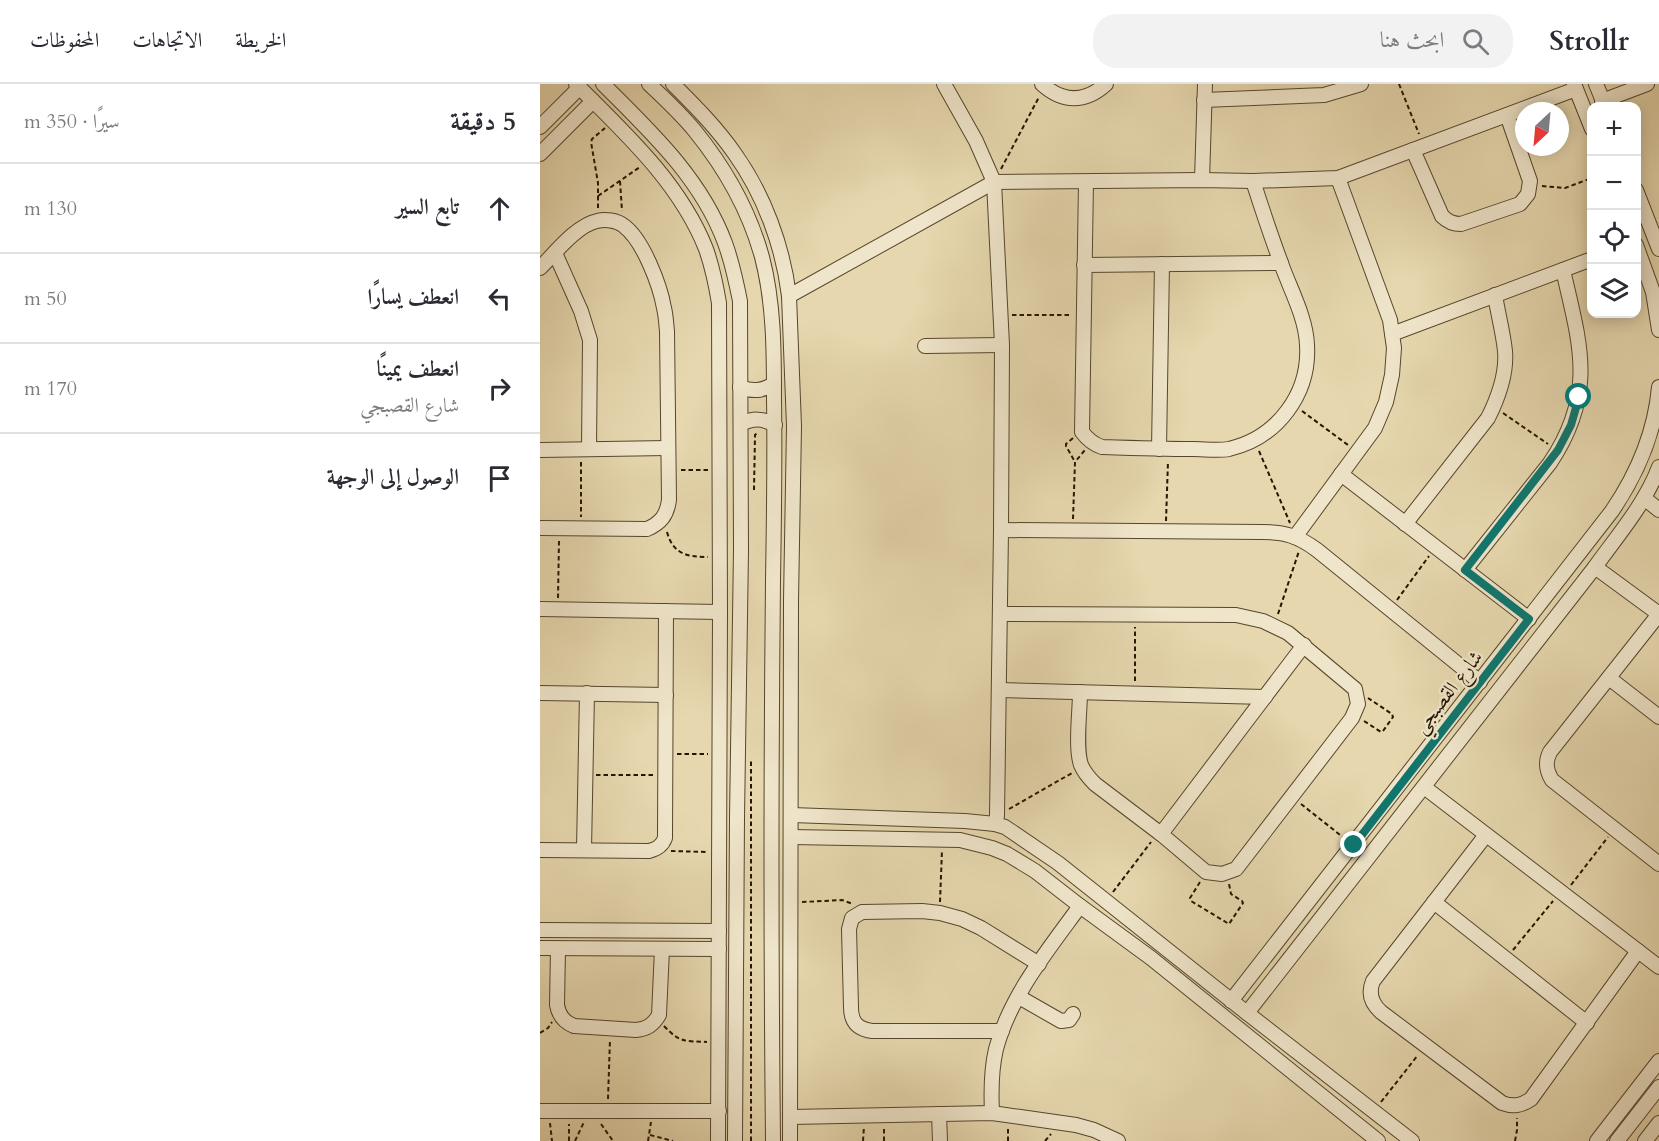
<!DOCTYPE html>
<html lang="ar">
<head>
<meta charset="utf-8">
<style>
  body { margin:0; font-family:Cardo,Amiri,serif; background:#f2f2f3; color:#2b2b33; direction:rtl }
  .controls { position:absolute; right:18px; top:18px; display:grid; overflow:hidden; border-radius:12px; box-shadow:0 3px 15px #0003 }
  .controls button { width:54px; height:54px; display:grid; place-items:center; padding:0; border:0; border-bottom:2px solid #e1e1e2; background:#fff; color:#2b2b33; font:30px sans-serif }
  .compass { position:absolute; left:975px; top:18px; width:54px; height:54px; border-radius:50%; background:#fff; box-shadow:0 3px 15px #0003; rotate:206deg }
  .stop { position:absolute; width:18px; height:18px; margin:-14px; border:4px solid #0f766e; border-radius:50%; background:#fff }
  .stop.end { background:#0f766e; border-color:#fff; box-shadow:0 2px 6px #0008 }
  .list { margin:0; padding:0; list-style:none }
  h2 { display:flex; justify-content:space-between; align-items:center; height:78px; margin:0; padding:0 24px; font-size:26px }
  h2 small { font-size:20px; font-weight:400; color:#7c7c81 }
  .list li { display:grid; grid-template-columns:39px 1fr auto; gap:18px; align-items:center; box-sizing:border-box; height:90px; padding:0 24px; border-top:2px solid #e1e1e2 }
  .list b { display:block; font-size:22px; white-space:nowrap }
  .list p { margin:0; font-size:20px; white-space:nowrap; color:#7c7c81 }
  .list em { font-size:20px; font-style:normal; color:#7c7c81 }
  .icon { flex:none; width:33px; height:33px; fill:none; stroke:currentColor; stroke-width:2; stroke-linecap:round; stroke-linejoin:round }
  .map { position:relative; flex:none; width:1119px; height:1057px; overflow:hidden; direction:ltr }
  header { display:flex; align-items:center; gap:36px; box-sizing:border-box; height:84px; padding:0 30px; background:#fff; border-bottom:2px solid #e1e1e2 }
  header strong { font-size:28px }
  nav { display:flex; gap:33px; margin-inline-start:auto; font-size:21px }
  .search { width:420px; height:54px; background:#f2f2f3; display:flex; align-items:center; gap:15px; box-sizing:border-box; padding:0 21px; border-radius:24px; color:#7c7c81; font-size:22px }
  main { display:flex }
  aside { flex:1; background:#fff }
  .map>svg:first-child { display:block }
  .lines { fill:none; stroke-linecap:round; stroke-linejoin:round }
  .minor-casing { stroke:#56462c; stroke-width:16 }
  .path { stroke:#261500; stroke-width:2; stroke-dasharray:4.5 3; stroke-linecap:butt }
  .minor { stroke:#efe5ca; stroke-width:14 }
  .route { stroke:#0f766e; stroke-width:8 }
  .labels { text-anchor:middle; dominant-baseline:central; stroke-width:4.5; stroke-linejoin:round; paint-order:stroke }
  .street-label { font-size:20px; fill:#261500; stroke:#efe5ca }
</style>
</head>
<body>
<header>
<strong>Strollr</strong>
<div class="search"><svg class="icon" aria-label="search" viewBox="0 0 24 24"><circle cx="10" cy="10" r="6"/><path d="M15 15l6 6"/></svg>ابحث هنا</div>
<nav><a>الخريطة</a><a>الاتجاهات</a><a>المحفوظات</a></nav>
</header>
<main>
<div class="map">
<svg width="1119" height="1057" viewBox="0 0 1119 1057">
  <rect width="100%" height="100%" fill="#e6d7ae"/>
  <filter id="stains"><feTurbulence type="fractalNoise" baseFrequency=".00333" numOctaves="4"/><feColorMatrix values="0 0 0 0 .2 0 0 0 0 .09 0 0 0 0 .02 0 0 0 .5 -.17"/></filter>
  <radialGradient id="worn" r=".72"><stop offset=".6" stop-color="#630" stop-opacity="0"/><stop offset="1" stop-color="#630" stop-opacity=".3"/></radialGradient>
  <g class="lines">
    <defs>
      <g id="minor">
        <path d="M36,0C85,49 140,99 166,165C172,182 176,201 179,219L180,528L178,1057"/>
        <path d="M63,0C110,47 161,94 185,159C192,178 196,197 200,217L201,466L197,734L195,1057"/>
        <path d="M109,0C125,15 141,30 155,47C185,84 209,126 222,173C234,219 234,267 234,315C235,375 234,436 233,496C231,683 231,870 233,1057"/>
        <path d="M133,0C155,22 177,44 195,70C224,111 243,162 249,212L254,342L251,517L250,1057"/>
        <path d="M404,0L436,57L454,98L462,261L461,446L457,732L455,740"/>
        <path d="M502,0C523,19 545,19 566,0"/>
        <path d="M1034,0L1052,45"/>
        <path d="M1056,0L1065,22"/>
        <path d="M664,16L784,11L821,0"/>
        <path d="M1062,17L1107,0"/>
        <path d="M0,43L40,3"/>
        <path d="M873,66L902,132C908,138 913,140 921,140L980,120L988,110L990,97L967,31"/>
        <path d="M0,70L53,17"/>
        <path d="M662,96L665,0"/>
        <path d="M546,98L542,348C548,356 553,360 562,363C592,364 622,365 653,365C664,365 678,367 689,365C737,354 770,310 767,261C766,233 750,205 741,179C731,152 722,125 713,97"/>
        <path d="M1096,106L1119,165"/>
        <path d="M1096,161L1113,208L1119,246"/>
        <path d="M15,169L41,227L50,256L49,365"/>
        <path d="M544,181L741,179"/>
        <path d="M0,184C15,169 37,141 57,137C65,135 77,136 84,142C103,156 120,201 124,224C126,232 126,239 127,247L129,416C127,431 121,439 107,445L0,444"/>
        <path d="M249,212L454,98L662,96L713,97L798,94L1036,5"/>
        <path d="M852,250L1052,175"/>
        <path d="M385,262L462,261"/>
        <path d="M200,303C213,308 222,307 234,300"/>
        <path d="M201,340C213,334 222,334 235,341"/>
        <path d="M619,365L622,180"/>
        <path d="M0,366L128,364"/>
        <path d="M801,390L989,535"/>
        <path d="M1104,414L1119,426"/>
        <path d="M865,440L948,334C958,314 967,290 965,267C963,248 958,230 955,211"/>
        <path d="M461,446L722,448C745,448 758,452 777,466L940,598"/>
        <path d="M755,453L835,344L846,318L852,291L854,264L850,236L798,94"/>
        <path d="M1055,483L1119,530L1010,668C1005,678 1006,686 1012,696L1119,780"/>
        <path d="M925,486L1010,379C1057,309 1040,260 1023,186"/>
        <path d="M0,525L180,528"/>
        <path d="M460,530L696,531L723,537L748,549L815,605L818,620L812,634L696,785L682,790L666,788L621,750L555,700C549,694 544,688 541,681C535,663 540,628 540,608"/>
        <path d="M1069,594L1119,633"/>
        <path d="M459,606L725,613"/>
        <path d="M0,609L126,611"/>
        <path d="M884,703L1119,883"/>
        <path d="M251,731L425,737L455,740L465,743L518,779L707,929L872,1057"/>
        <path d="M621,750L764,561"/>
        <path d="M946,751L833,897C828,909 831,919 841,928L962,1019C973,1023 981,1022 991,1015L1098,867"/>
        <path d="M251,753L420,756L452,764L467,770L495,787L540,822L611,874L838,1057"/>
        <path d="M0,766L109,767C117,765 122,762 125,754L126,527"/>
        <path d="M44,766L47,609"/>
        <path d="M894,818L1047,939"/>
        <path d="M0,846L179,847"/>
        <path d="M0,864L179,865"/>
        <path d="M18,865L17,921C19,932 24,938 34,942L96,946C107,945 113,941 119,931L122,865"/>
        <path d="M479,913L521,937L529,936L533,930"/>
        <path d="M691,917L1072,427C1097,390 1115,349 1119,303"/>
        <path d="M707,929L1055,483C1078,451 1105,420 1119,383"/>
        <path d="M462,947H332C317,945 311,938 311,923L309,845L312,834L322,828L382,827L400,829L422,835L441,844L499,880"/>
        <path d="M0,1027H179"/>
        <path d="M452,1029C451,1008 451,986 456,965C470,912 508,866 540,822"/>
        <path d="M399,1030L400,1057"/>
        <path d="M251,1033L452,1029L536,1041L554,1046L578,1057"/>
        <path d="M1057,1057L1119,977"/>
        <path d="M1077,1057L1119,1003"/>
        <path d="M1105,1057L1119,1039"/>
      </g>
    </defs>
    <use href="#minor" class="minor-casing"/>
    <g class="path">
      <path d="M859,0L879,50"/>
      <path d="M461,85L499,13"/>
      <path d="M80,97L82,127"/>
      <path d="M1002,102L1025,104L1052,94"/>
      <path d="M58,112L100,83"/>
      <path d="M58,124V99L51,58L52,55L65,44"/>
      <path d="M472,231H532"/>
      <path d="M762,327L808,361"/>
      <path d="M963,329L1008,360"/>
      <path d="M533,354L526,360V362L535,378"/>
      <path d="M719,367L750,439"/>
      <path d="M41,378V433"/>
      <path d="M141,386H168"/>
      <path d="M214,406L215,351L218,348"/>
      <path d="M533,435L535,378L545,366"/>
      <path d="M626,437L628,377"/>
      <path d="M127,448C133,470 147,473 168,473"/>
      <path d="M18,514L19,456"/>
      <path d="M857,516L889,472"/>
      <path d="M738,530L759,467"/>
      <path d="M595,597V543"/>
      <path d="M824,637L841,648L843,647L853,633L852,630L828,614"/>
      <path d="M137,670H168"/>
      <path d="M56,691H114"/>
      <path d="M761,720L804,754"/>
      <path d="M469,725L532,689"/>
      <path d="M131,767L167,768"/>
      <path d="M660,798L650,814L651,817L689,840L703,819L702,817L691,810L689,800"/>
      <path d="M1031,801L1068,753"/>
      <path d="M573,808L611,758"/>
      <path d="M262,818L302,816L313,820"/>
      <path d="M400,818L402,766"/>
      <path d="M973,866L1013,817"/>
      <path d="M124,942C140,959 145,957 167,958"/>
      <path d="M0,949L8,944L12,938"/>
      <path d="M68,1015L70,955"/>
      <path d="M841,1018L878,971"/>
      <path d="M10,1039L12,1057"/>
      <path d="M61,1040L73,1057"/>
      <path d="M110,1051L133,1057"/>
      <path d="M29,1057V1040"/>
      <path d="M35,1057L44,1038"/>
      <path d="M108,1057L111,1038"/>
      <path d="M211,1057V676"/>
      <path d="M323,1057L324,1042"/>
      <path d="M344,1057V1042"/>
      <path d="M468,1057V1042"/>
      <path d="M505,1057L511,1050"/>
      <path d="M975,1057L977,1046V1034"/>
    </g>
    <use href="#minor" class="minor"/>
  </g>
  <g class="lines">
    <path class="route" d="M814,761L989,535L925,486L1018,366L1031,341L1039,313"/>
  </g>
  <g class="labels">
    <g class="street-label">
      <text transform="translate(908 608) rotate(-52)">شارع القصبجي</text>
    </g>
  </g>
  <rect width="100%" height="100%" filter="url(#stains)"/>
  <rect width="100%" height="100%" fill="url(#worn)"/>
</svg>
<div class="controls">
<button>+</button>
<button>−</button>
<button><svg class="icon" aria-label="locate" viewBox="0 0 24 24"><circle cx="12" cy="12" r="6"/><path d="M12 2v4M12 18v4M2 12h4M18 12h4"/></svg></button>
<button><svg class="icon" aria-label="layers" viewBox="0 0 24 24"><path d="M12 4l9 5-9 5-9-5zM3 14l9 5 9-5"/></svg></button>
</div>
<svg class="compass" viewBox="-18 -18 36 36"><path d="M0-13l5 13h-10z" fill="#e53935"/><path d="M0 13l5-13h-10z" fill="#7c7c81"/></svg>
<div class="stop" style="left:1039px;top:313px"></div>
<div class="stop end" style="left:814px;top:761px"></div>
</div>
<aside>
<h2>5 دقيقة<small>سيرًا · 350 m</small></h2>
<ul class="list">
<li><svg class="icon" aria-label="ahead" viewBox="0 0 24 24"><path d="M12 20V5M6 11l6-6 6 6"/></svg><div><b>تابع السير</b></div><em>130 m</em></li>
<li><svg class="icon" aria-label="left" viewBox="0 0 24 24"><path d="M17 20v-9H6M10 6l-5 5 5 5"/></svg><div><b>انعطف يسارًا</b></div><em>50 m</em></li>
<li><svg class="icon" aria-label="right" viewBox="0 0 24 24"><path d="M7 20v-9h11M14 6l5 5-5 5"/></svg><div><b>انعطف يمينًا</b><p>شارع القصبجي</p></div><em>170 m</em></li>
<li><svg class="icon" aria-label="arrive" viewBox="0 0 24 24"><path d="M6 21V4h12l-3 4 3 4H6"/></svg><div><b>الوصول إلى الوجهة</b></div></li>
</ul>
</aside>
</main>
</body>
</html>
